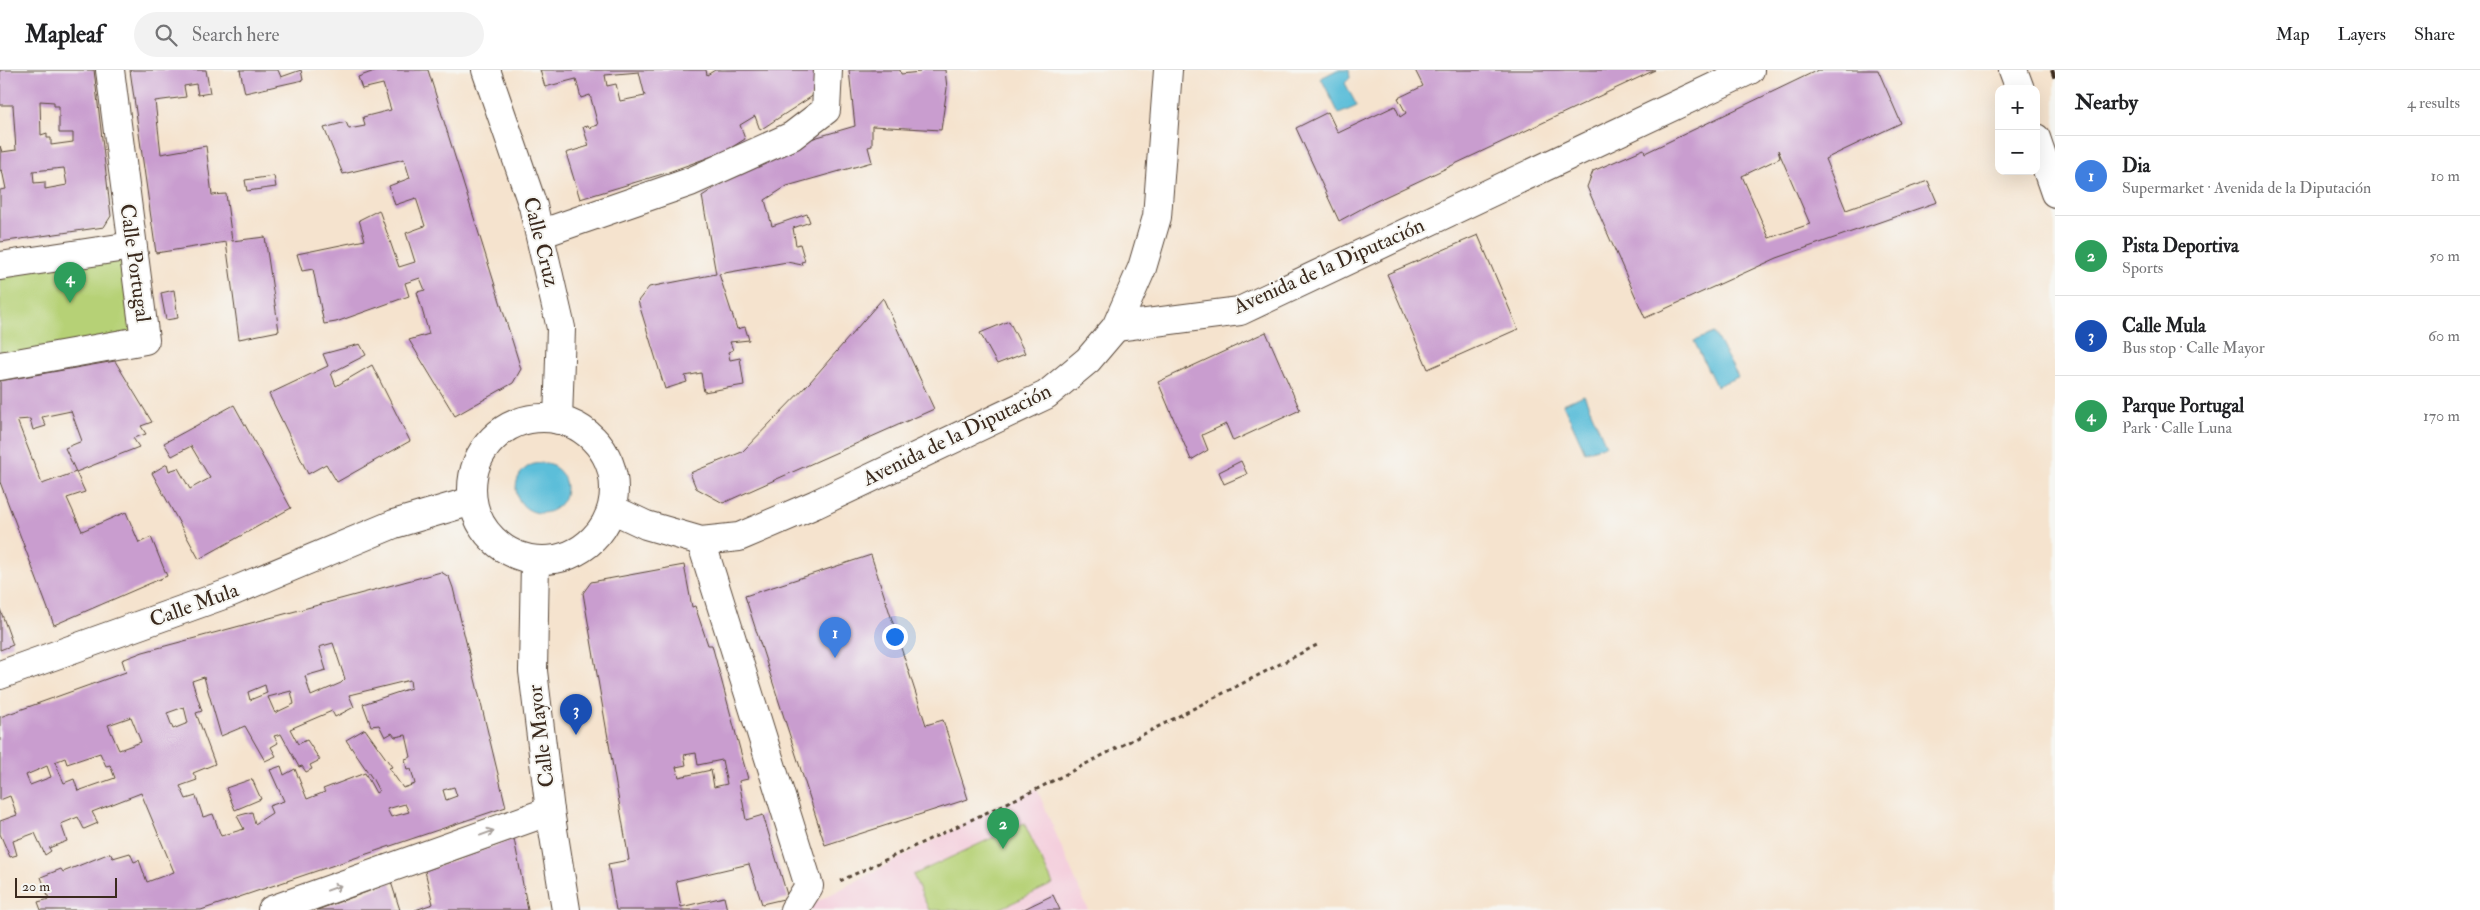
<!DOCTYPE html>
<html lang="en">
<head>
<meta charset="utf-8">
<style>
  body { margin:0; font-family:"IM FELL Double Pica",serif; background:#f2f2f2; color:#202124 }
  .controls { position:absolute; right:15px; top:15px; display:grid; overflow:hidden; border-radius:10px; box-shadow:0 5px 20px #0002 }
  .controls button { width:45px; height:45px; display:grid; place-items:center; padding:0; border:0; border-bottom:1px solid #e0e0e0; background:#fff; color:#202124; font:25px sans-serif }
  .scale { position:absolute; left:15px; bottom:12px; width:102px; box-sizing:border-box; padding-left:5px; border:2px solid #3b2a1e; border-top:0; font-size:14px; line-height:18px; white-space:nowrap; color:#3b2a1e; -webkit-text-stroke:4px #f6f6f2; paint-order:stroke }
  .you { position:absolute; left:894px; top:566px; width:18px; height:18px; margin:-12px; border:4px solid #fff; border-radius:50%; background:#1a73e8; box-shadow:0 0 0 8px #1a73e833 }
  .badge { display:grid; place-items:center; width:32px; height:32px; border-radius:50%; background:#ea580c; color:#fff; font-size:16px; font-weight:700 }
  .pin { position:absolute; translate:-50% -41px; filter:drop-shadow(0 1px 2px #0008) }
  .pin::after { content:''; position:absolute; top:26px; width:18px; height:15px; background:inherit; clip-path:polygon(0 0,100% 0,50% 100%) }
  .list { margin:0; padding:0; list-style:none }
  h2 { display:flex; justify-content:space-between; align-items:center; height:65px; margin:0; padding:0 20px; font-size:21px }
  h2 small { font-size:16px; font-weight:400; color:#757577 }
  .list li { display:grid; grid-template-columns:32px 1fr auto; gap:15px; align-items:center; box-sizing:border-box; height:80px; padding:0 20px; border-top:1px solid #e0e0e0 }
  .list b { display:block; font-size:19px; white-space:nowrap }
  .list p { margin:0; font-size:16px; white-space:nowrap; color:#757577 }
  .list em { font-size:16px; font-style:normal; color:#757577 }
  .icon { flex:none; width:28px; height:28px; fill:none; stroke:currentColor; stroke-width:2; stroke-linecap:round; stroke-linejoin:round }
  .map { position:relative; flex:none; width:2055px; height:840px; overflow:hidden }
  header { display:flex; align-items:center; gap:30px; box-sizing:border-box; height:70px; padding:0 25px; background:#fff; border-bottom:1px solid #e0e0e0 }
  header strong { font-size:24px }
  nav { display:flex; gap:28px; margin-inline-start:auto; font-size:18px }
  .search { width:350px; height:45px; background:#f2f2f2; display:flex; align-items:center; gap:12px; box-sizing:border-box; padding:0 18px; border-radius:28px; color:#757577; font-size:19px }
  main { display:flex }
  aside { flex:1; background:#fff }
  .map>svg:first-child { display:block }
  .built { fill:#f4cfdd }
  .green { fill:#b6d176; stroke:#787e4a }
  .water { fill:#5bbed9; stroke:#4b747c }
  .building { fill:#c99dcf; fill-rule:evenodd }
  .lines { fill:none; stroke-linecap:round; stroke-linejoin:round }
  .street-casing { stroke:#574638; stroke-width:30 }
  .secondary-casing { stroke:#574638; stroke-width:30 }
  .primary-casing { stroke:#574638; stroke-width:30 }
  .path { stroke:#574638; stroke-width:3; stroke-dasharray:4 4; stroke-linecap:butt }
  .street { stroke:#fff; stroke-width:28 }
  .secondary { stroke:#fff; stroke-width:28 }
  .primary { stroke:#fff; stroke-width:28 }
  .rail { stroke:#3b2a1e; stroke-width:4; stroke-dasharray:8 4; stroke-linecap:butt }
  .oneway { stroke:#a79f9a }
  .labels { text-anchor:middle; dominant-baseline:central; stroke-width:4; stroke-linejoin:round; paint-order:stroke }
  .street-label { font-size:21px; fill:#3b2a1e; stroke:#f6f6f2 }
</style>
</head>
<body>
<header>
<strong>Mapleaf</strong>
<div class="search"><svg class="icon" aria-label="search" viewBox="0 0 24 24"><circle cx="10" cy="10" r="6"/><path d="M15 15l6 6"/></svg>Search here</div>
<nav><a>Map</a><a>Layers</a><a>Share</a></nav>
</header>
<main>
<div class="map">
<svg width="2055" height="840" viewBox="0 0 2055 840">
  <rect width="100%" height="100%" fill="#f6f6f2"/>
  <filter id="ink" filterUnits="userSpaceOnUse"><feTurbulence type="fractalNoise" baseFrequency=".02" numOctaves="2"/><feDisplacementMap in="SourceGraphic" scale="10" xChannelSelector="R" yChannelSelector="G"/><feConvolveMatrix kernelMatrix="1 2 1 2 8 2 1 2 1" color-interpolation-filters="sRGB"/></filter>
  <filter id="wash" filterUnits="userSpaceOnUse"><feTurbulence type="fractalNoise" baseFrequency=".0096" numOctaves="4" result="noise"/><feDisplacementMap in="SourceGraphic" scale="20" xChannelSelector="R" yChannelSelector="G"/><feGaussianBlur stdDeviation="1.12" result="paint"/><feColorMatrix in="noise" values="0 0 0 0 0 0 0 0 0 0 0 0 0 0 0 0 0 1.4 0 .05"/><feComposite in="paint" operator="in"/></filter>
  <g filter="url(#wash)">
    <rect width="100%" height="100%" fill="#f5e3ce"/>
    <path class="built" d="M1037,719L1088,840H801L974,749Z"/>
    <g class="green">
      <path d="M132,176L145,270L0,296V196Z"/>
      <path d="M1024,753L1053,814L997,840H929L913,805Z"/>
    </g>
    <g class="water">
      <path d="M1337,0H1349L1350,8L1345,13L1357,36L1339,44L1321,8Z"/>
      <path d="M1714,263L1738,307L1716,316L1694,271Z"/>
      <path d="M1584,325L1606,375L1585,382L1563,334Z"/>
      <circle cx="541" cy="418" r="25"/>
    </g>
    <g id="blocks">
      <g class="building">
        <path d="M0,0H94L111,146L104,157L0,172V120L6,119L2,100L0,101V76L2,82L16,80L13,35H0ZM40,31L54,32V36H59V63H73V72L51,75V68H47V63L41,65ZM64,98L67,115L45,119V112L34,113L33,101Z"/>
        <path d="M130,0H206L210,23L198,25L196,14L184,16L186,27L155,31L161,84L206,76L212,125L226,124L232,171L265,167L279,261L239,269L226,172L156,183Z"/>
        <path d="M240,0H278L281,7L301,0L303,10L245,23Z"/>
        <path d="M377,0H428L521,299L513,313L455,346L409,270L429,264L417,222L425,220L420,208L405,213L409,226L336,252L324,254L313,199L302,201L297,184L365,170L359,150L379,140L399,197L415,192L406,163L425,156L416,128L395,135L389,116L410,108L404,89L343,104L324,58L346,52L349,59L365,56L363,47L391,40L383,14L362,19L358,7Z"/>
        <path d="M540,0H706L707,5L715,0H822V15L811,27L760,60L755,46L740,55L745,69L726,81L666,103L580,129L566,83L589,76L583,57L588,56L589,58L598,55L590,25L581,28L576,9L545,17ZM639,2L645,26L620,31L616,14L607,16L605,5Z"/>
        <path d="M849,0H900L901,4L920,2L919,0H945L947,18L941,60L872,56V76L868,77L872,92L787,116L765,130L772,156L807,144L810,152L793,158L796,175L800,174L805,191L801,192L802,195L787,192L719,204L737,259L745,257L749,270L730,272L733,280L728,282L730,290L740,288L744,315L704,322L701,303L685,306L687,312L665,319L638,231L649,217L716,204L702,126L773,80L855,56Z"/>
        <path d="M1415,0H1655L1372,133L1339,151L1296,58L1328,42L1338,63L1395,36L1400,47L1406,43L1398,28L1423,16Z"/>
        <path d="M1818,0H1878L1901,53L1825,89L1846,140L1928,111L1937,132L1777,188L1645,248L1587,117L1593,101L1644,79L1645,83ZM1778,80L1810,154L1769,168L1742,106L1780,88Z"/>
        <path d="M274,106L276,117L247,121L245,110Z"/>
        <path d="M1478,165L1518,259L1428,299L1387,204Z"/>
        <path d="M174,220L178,248L166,250L161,223Z"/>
        <path d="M883,228L934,339L723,433L696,418L690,403L742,382L810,312Z"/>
        <path d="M1009,251L1025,283L997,294L980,263Z"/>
        <path d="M1266,262L1300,340L1233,371L1226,354L1202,365L1208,380L1191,390L1158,312Z"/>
        <path d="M360,274L366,285L331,303L336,316L372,295L410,371L337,412L326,394L308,404L269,324L328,296L323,284Z"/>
        <path d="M115,291L152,352L141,356L146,364L133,368L139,377L76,402L65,378L82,371L71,341L42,347L46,356L33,360L30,349L17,350L42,414L76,402L85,422L67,428L82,461L126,442L139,473L151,467L167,506L54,555L0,412V311Z"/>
        <path d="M234,335L291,438L199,489L152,403L167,394L169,401L178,398L190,419L210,408L191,376L172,386L164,373Z"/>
        <path d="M1241,391L1247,404L1224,414L1219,402Z"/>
        <path d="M871,485L926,655L943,650L968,729L825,775L745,526Z"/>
        <path d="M684,495L692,537L695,536L708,575H712L748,709L739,711L746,750L763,745L788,828L762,834L749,794L676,811L681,837L724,827L727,840H616L608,794L629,790L583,523L591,512ZM696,683L698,695L722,690L727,714L714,717L711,700L679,707L676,697L686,695L684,685Z"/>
        <path d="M441,502L449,507L453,518L506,737L201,840H41L38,832L49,829L41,807L61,799L63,802L110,783L113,788L130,783L134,792L139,790L147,812L174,802L141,723L92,742L98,753L84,759L78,747L61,754L67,771L49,778L51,781L45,785L35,763L13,771L17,785L10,787L0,764V751L17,745L10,726L0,730V647L126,602L122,590L143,582ZM333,573L345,609L341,613L311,626L305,606L326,600L319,577ZM204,607L221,666L245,656L265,691L276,686L271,677L278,673L274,666L281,664L299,697L302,696L306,702L312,699L310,695L320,690L307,670L298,674L290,659L332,641L335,647L354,637L349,625L410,610L411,618L363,634L371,656L379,655L385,667L392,663L395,667L406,665L411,687L405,689L407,700L411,699L415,714L403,718L389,698L392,697L365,659L346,670L372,708L379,721L376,723L365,703L323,719L325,722L307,729L295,699L284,705L281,696L270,700L284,731L269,736L272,743L255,754L252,742L237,746L244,759L221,766L213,744L203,747L196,726L186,729L180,716L197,710L193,703L215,694L196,643L202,641L192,611ZM265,615L267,623L250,630L248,622ZM291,621L294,634L275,643L268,627ZM184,637L188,653L173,659L167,643ZM131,647L141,672L119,680L108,655ZM100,683L106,696L110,695L115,708L78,721L74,709L64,713L55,692L65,688L67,694ZM47,696L51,707L30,715L26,705ZM454,717L457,726L446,730L443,720ZM405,734L409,742L391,747L387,739Z"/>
        <path d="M0,539L13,575L0,580Z"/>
        <path d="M252,709L261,729L235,740L226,718Z"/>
        <path d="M514,769L528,840H415L433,834L425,801Z"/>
        <path d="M391,812L400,840H317L367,822Z"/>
        <path d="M1053,825L1060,840H1022Z"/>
      </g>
    </g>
  </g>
  <g filter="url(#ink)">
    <use href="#blocks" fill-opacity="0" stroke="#574638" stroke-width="1"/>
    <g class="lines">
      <defs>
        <g id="street">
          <path d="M2013,0L2020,19"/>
          <path d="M2036,68L2055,123"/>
          <path d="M540,164L690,112L792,66L826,40L828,0"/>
          <path d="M0,196L132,176"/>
          <path d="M1116,257L1240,241L1750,0"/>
          <path d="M0,296L145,270L110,0"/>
          <path d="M701,471L809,816L794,840"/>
          <path d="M0,605L229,523L394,454L472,431"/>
          <path d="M272,840L550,741"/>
        </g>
        <path id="secondary" d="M612,439L646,455L701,471L739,467L816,434L1046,325L1088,290L1116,257L1142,198L1157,147L1168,0"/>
        <g id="primary">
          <path d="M486,0L533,136L561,258L558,350"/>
          <circle cx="543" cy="419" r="71"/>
          <path d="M535,491L533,601L550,741L566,840"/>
        </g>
      </defs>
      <use href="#street" class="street-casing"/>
      <use href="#secondary" class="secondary-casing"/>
      <use href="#primary" class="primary-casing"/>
      <path class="path" d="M840,811L1037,719L1317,575"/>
      <use href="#street" class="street"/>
      <use href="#secondary" class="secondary"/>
      <use href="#primary" class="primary"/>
      <path class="rail" d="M2052,0L2055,9"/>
    </g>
    <defs><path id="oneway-shaft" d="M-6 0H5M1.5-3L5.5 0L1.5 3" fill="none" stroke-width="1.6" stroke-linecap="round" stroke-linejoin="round" transform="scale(1.25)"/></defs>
    <g class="oneway">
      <use href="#oneway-shaft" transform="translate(487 763) rotate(-20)"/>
      <use href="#oneway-shaft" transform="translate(334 818) rotate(-20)"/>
    </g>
  </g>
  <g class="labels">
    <g class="street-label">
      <text transform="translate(541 172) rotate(76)">Calle Cruz</text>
      <text transform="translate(135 193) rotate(82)">Calle Portugal</text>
      <text transform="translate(1329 196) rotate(-24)">Avenida de la Diputación</text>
      <text transform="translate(957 365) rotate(-26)">Avenida de la Diputación</text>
      <text transform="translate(194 535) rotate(-20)">Calle Mula</text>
      <text transform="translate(541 666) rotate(-97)">Calle Mayor</text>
    </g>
  </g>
</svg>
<div class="controls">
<button>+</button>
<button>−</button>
</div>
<div class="scale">20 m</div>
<div class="you"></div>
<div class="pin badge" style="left:835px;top:588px;background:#3f7fe0">1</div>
<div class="pin badge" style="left:1003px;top:779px;background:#2e9e5b">2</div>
<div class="pin badge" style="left:576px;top:665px;background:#1a4fb4">3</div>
<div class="pin badge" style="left:70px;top:233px;background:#2e9e5b">4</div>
</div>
<aside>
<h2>Nearby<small>4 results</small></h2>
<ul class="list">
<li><span class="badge" style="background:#3f7fe0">1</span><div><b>Dia</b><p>Supermarket · Avenida de la Diputación</p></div><em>10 m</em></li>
<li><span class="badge" style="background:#2e9e5b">2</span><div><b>Pista Deportiva</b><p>Sports</p></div><em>50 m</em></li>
<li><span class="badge" style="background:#1a4fb4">3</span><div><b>Calle Mula</b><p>Bus stop · Calle Mayor</p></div><em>60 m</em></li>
<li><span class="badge" style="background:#2e9e5b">4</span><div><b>Parque Portugal</b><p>Park · Calle Luna</p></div><em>170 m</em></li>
</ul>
</aside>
</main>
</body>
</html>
